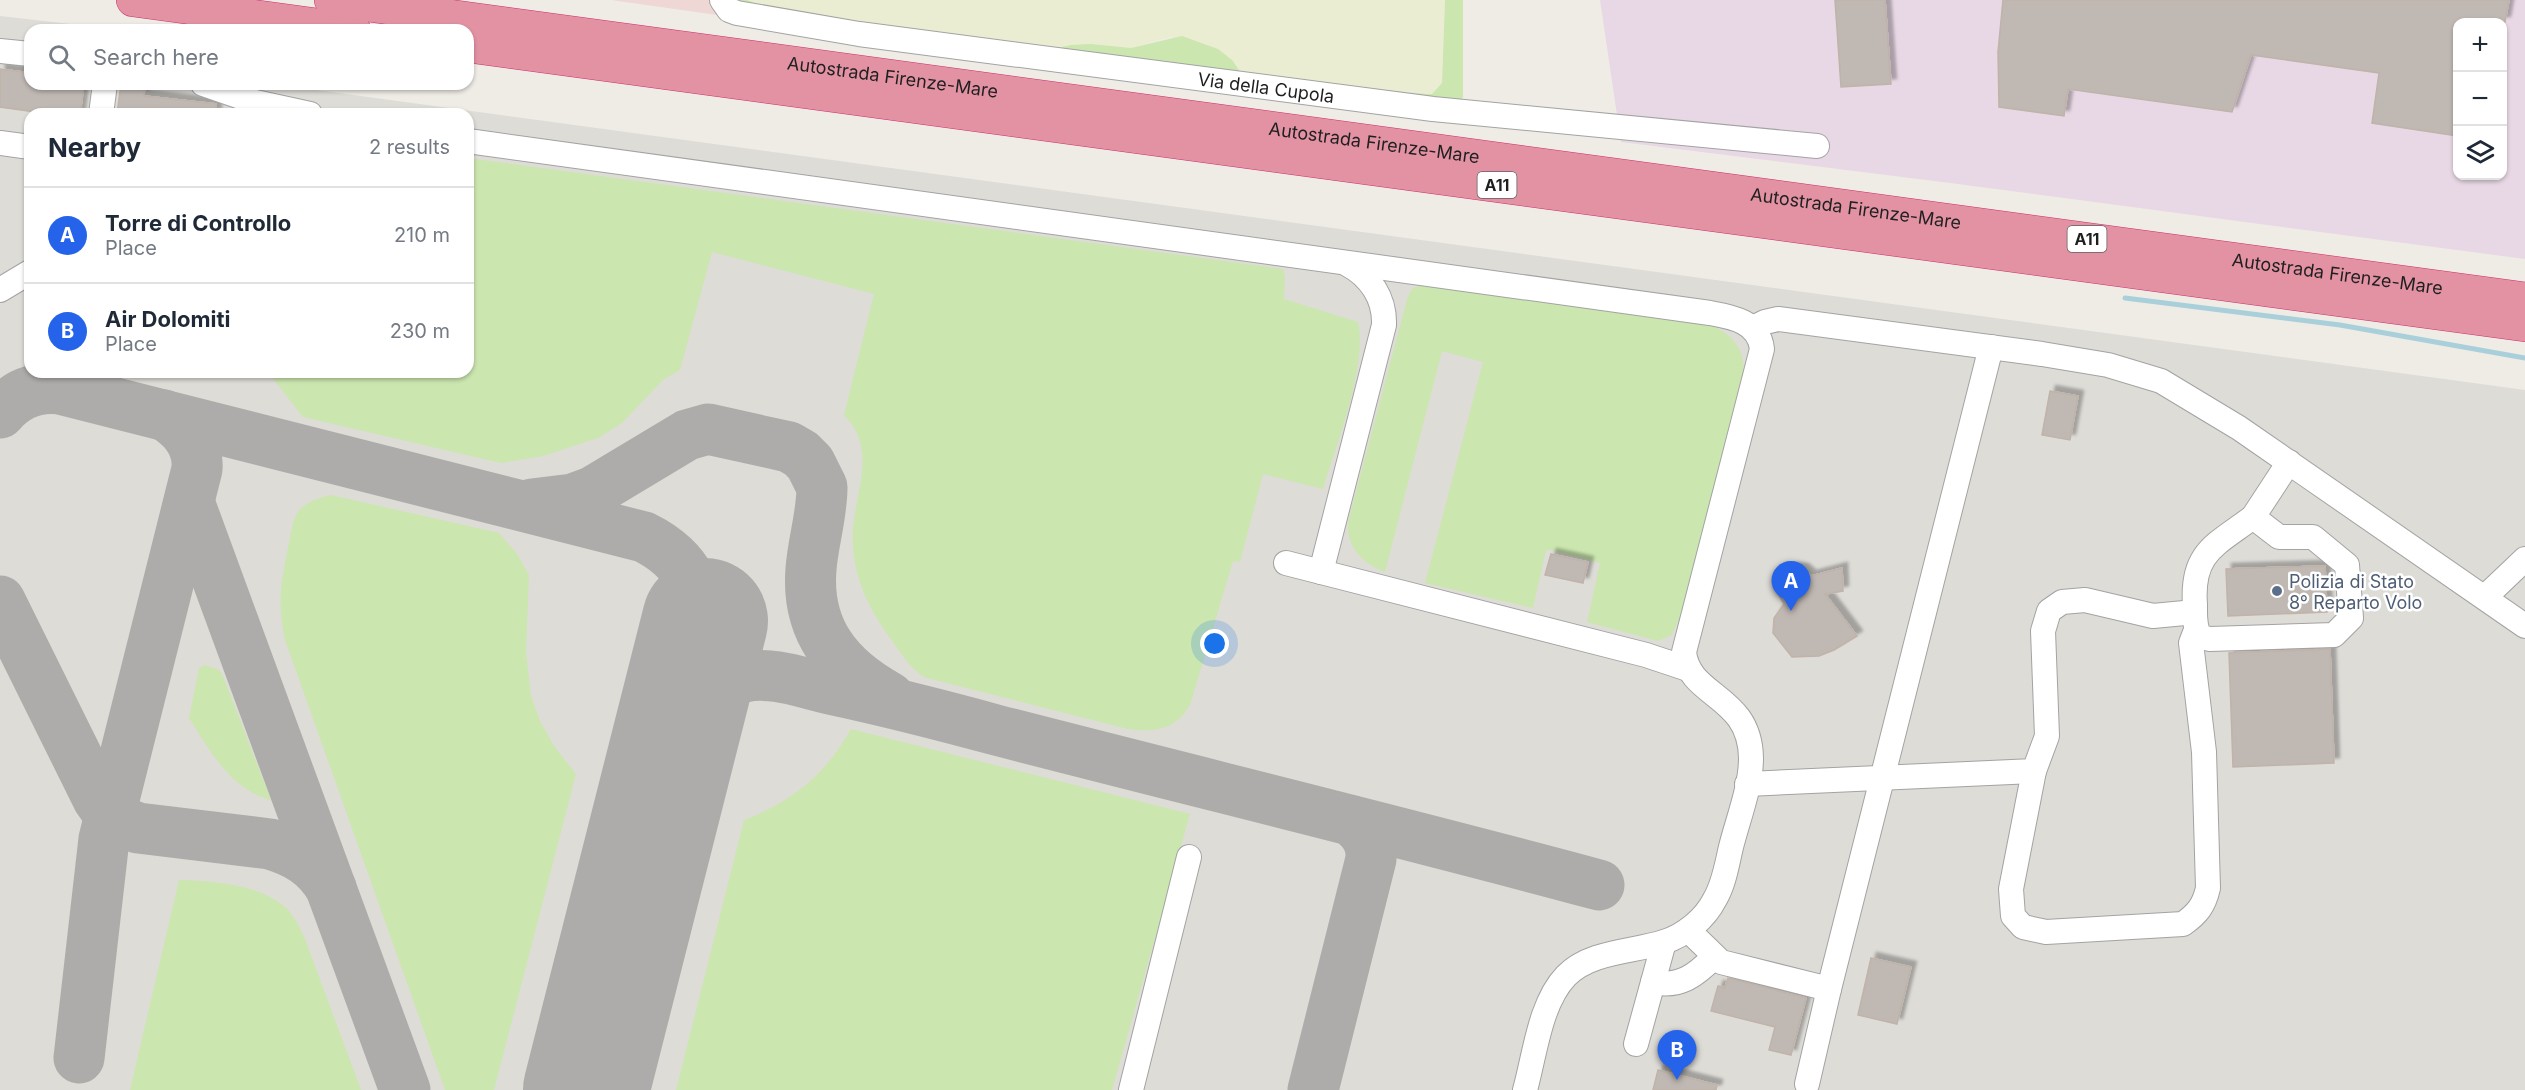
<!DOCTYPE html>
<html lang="en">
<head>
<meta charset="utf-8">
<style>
  body { margin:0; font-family:Inter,sans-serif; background:#f6f6f7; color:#1f2937 }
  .controls { position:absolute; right:18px; top:18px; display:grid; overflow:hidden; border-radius:12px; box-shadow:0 2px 4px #0004 }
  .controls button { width:54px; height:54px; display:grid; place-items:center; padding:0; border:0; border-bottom:2px solid #e0e1e3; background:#fff; color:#1f2937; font:30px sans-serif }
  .you { position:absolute; left:1215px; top:644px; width:21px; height:21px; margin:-15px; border:4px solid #fff; border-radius:50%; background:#1a73e8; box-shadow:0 0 0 9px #1a73e833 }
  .badge { display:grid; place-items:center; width:39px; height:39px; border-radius:50%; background:#2563eb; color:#fff; font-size:20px; font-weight:700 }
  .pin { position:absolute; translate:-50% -50px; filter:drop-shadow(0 2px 3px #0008) }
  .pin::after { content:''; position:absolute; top:32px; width:21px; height:18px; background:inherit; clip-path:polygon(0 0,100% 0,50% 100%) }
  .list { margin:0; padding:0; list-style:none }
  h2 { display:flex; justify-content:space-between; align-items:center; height:78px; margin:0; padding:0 24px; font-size:26px }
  h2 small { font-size:20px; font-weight:400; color:#747a83 }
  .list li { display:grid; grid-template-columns:39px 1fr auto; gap:18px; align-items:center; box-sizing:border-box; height:96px; padding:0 24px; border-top:2px solid #e0e1e3 }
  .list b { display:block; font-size:22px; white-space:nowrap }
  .list p { margin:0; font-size:20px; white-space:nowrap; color:#747a83 }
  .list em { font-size:20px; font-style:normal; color:#747a83 }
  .icon { flex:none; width:33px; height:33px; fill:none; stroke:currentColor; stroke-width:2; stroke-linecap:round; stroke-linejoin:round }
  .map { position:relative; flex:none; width:2525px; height:1090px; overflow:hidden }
  .search { position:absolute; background:#fff; box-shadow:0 2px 4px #0004; left:24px; top:24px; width:450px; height:66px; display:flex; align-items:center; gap:15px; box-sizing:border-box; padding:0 21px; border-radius:18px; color:#747a83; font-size:22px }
  .panel { position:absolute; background:#fff; box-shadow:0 2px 4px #0004; left:24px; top:108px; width:450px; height:270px; border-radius:18px }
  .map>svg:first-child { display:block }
  .commercial { fill:#efd7d6 }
  .industrial { fill:#e8d8e5; fill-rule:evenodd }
  .airport { fill:#dedcd7; fill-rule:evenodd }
  .farmland { fill:#ebedd2 }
  .grass { fill:#cbe6af }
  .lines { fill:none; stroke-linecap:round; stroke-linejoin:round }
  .stream { stroke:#a9d0da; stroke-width:5 }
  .taxiway { stroke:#aeacaa; stroke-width:51 }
  .runway { stroke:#aeacaa; stroke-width:126 }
  .building { fill:#c0b8b3; stroke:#c0b3a9; stroke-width:1.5; filter:url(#shadow) }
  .minor-casing { stroke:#a3a3a3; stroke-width:26 }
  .highway-casing { stroke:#d0306b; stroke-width:34 }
  .minor { stroke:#fff; stroke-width:24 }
  .highway { stroke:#e292a3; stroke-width:33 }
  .service-dot { fill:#5c6f8a; stroke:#fff; stroke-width:2 }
  .labels { text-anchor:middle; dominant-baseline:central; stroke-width:5; stroke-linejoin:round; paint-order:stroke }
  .shield { fill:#fff; stroke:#626262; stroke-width:1.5 }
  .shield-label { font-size:16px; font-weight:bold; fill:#1f1f1f }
  .street-label { font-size:18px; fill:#1f1f1f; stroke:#fff }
  .service-label { font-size:18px; fill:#4e5e75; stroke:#fff; text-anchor:start }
</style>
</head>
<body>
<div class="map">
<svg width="2525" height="1090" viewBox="0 0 2525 1090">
  <defs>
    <filter id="shadow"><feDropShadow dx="5.5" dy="-5.5" stdDeviation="1.5" flood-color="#0004"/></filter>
  </defs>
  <rect width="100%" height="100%" fill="#efece6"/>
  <path class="commercial" d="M611,0H720L724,16Z"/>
  <path class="industrial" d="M1600,0H2525V259L1950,183L1621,142ZM2458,22H2502V176H2458Z"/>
  <path class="airport" d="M0,16L123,30H30V84H272L2525,390V1090H0ZM30,114H468V372H30Z"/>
  <path class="farmland" d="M747,0H1445L1442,83L1432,94H1427L1410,91L1390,93L1245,74L1239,70L1232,60L1171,37L1131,48L1091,44L1044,51L757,6Z"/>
  <g class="grass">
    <path d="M733,0H747L773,10L1044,51L1071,45L1091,44L1131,48L1182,36L1218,49L1232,60L1239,70L1255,78L1427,94H1432L1442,83L1445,0H1463V97L1460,103L1451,105C1369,97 1288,84 1207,74C1059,56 911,39 765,15L741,7Z"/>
    <path d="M468,158L1283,269L1285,277L1284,299L1358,322C1368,364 1336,446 1323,489L1263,474L1240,562L1233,561L1191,702C1179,729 1155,733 1128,729L927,678C912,672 900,651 890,638C870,610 855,581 853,546C849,501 882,453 844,415L874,294L712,252L680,370L663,380L622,423L598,438L543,456L501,463L303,417L268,372H468Z"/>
    <path d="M1420,285L1712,326C1731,333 1746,350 1743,371L1682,612L1672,635L1658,641L1587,622L1600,563L1550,550H1546L1533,608L1425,583L1483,362L1442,351L1385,572C1363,564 1346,547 1348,522L1408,296L1412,289Z"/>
    <path d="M331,495L499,533L517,554L529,575L526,652L531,696L540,721L554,746L576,774L494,1090H445L285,640C277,601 281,582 289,543C291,533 292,521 298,512C305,502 319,498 331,495Z"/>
    <path d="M205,665L219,670L223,676L271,800C230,789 210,751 189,718L199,668Z"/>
    <path d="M851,729L1190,814L1112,1090H676L744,820C793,801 825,775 851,729Z"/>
    <path d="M179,880C213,881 258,884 285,907C295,916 300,928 305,939L361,1090H130Z"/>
  </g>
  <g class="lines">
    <path class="stream" d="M2125,298L2340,325L2525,358"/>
    <g class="taxiway">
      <path d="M0,413C16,394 36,386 60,389L644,537C690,560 703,592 701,642"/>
      <path d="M189,502L405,1090"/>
      <path d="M532,504L573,499L592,492L687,435L708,429L789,447L801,454L810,463L822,487C822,515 813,542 811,569C806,630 838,669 889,697"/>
      <path d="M0,601L98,799L105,809L120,821L138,828L270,844C297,852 316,863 331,888"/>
      <path d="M663,794C677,748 688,689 744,677C773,671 802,683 830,689C886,701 941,715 996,730C1197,782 1399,831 1599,885"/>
      <path d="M79,1058L104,839L197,469C199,444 184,427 164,415"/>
      <path d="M1313,1090L1371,859C1372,842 1365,832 1352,821"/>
    </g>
    <path class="runway" d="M586,1090L705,621"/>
  </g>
  <g class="building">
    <path d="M1835,0H1885L1891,84L1841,87Z"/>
    <path d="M2003,0H2509L2505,22H2457V136L2372,123L2379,73L2251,55L2232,112L2068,89L2064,116L1999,107L1998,52Z"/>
    <path d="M0,69L30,73V84H84L80,114H50L0,107Z"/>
    <path d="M121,84H145L144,96L216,104V114H117Z"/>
    <path d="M2050,391L2078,396L2070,440L2042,435Z"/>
    <path d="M1551,554L1588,562L1583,583L1545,575Z"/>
    <path d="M2325,566L2327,612L2228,616L2226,569Z"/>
    <path d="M1793,568L1803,569L1811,576L1842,568L1843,591L1825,594L1857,636L1834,650L1819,656L1792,657L1773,633L1774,618L1784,604L1777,592V582L1781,573Z"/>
    <path d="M2330,649L2334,763L2233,767L2229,653Z"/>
    <path d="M1871,958L1911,967L1897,1024L1858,1015Z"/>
    <path d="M1728,978L1806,998L1791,1055L1769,1050L1775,1027L1711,1011L1718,986L1725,988Z"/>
    <path d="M1658,1070L1717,1085L1716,1090H1653Z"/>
  </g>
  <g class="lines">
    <defs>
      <g id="minor">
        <path id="s1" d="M722,0L729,10L737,13L859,34L1433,109L1817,146"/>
        <path d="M0,51L30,54"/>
        <path d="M203,84L255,102L310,114"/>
        <path d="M101,114L105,84"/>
        <path d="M468,141L1710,313C1733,317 1759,322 1762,349L1684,652C1689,698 1750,694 1751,758C1751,787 1738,819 1731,847C1727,864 1724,884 1715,899C1705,919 1685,935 1664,942C1633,952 1590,951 1566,976C1540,1003 1535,1054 1525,1090"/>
        <path d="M0,143L30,147"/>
        <path d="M0,290L30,272"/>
        <path d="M1753,328L1765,322L1778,319L2042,354L2108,365L2161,381L2239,428L2525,626"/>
        <path d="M2253,517L2279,537H2313L2347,565L2351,618L2334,635L2210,639L2200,637C2194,627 2195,616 2195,605C2191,552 2216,545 2253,517Z"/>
        <path d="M2253,517L2289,462"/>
        <path d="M1286,563L1646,655L1688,669"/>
        <path d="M1321,572L1384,325C1385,298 1370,276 1347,264"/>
        <path d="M2485,597L2525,559"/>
        <path d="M2034,771L2011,889L2013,916L2023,927L2046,932L2183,924C2197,914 2204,906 2208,888L2204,752L2191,643L2196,630"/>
        <path d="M1747,784L2034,771L2047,736L2043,631L2049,611L2062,602L2085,600L2153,616L2195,612"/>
        <path d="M1688,930L1721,962L1829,989L1991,347"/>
        <path d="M1653,982C1680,988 1696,975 1714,957"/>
        <path d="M1636,1044L1664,942"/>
        <path d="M1807,1084L1829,989"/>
        <path d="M1131,1090L1189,857"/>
      </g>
      <g id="highway">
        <path d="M133,0L354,30"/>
        <path id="s2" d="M331,0L2525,299"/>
        <path d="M468,46L2525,325"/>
      </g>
    </defs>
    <use href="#minor" class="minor-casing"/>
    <use href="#highway" class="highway-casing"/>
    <use href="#minor" class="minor"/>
    <use href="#highway" class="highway"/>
  </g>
  <circle class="service-dot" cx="2277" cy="591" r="6"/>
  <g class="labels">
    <g class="shield">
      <rect x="1477.5" y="172" width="39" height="26" rx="4.5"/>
      <rect x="2067.5" y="226" width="39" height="26" rx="4.5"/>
    </g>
    <g class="shield-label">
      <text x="1497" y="185">A11</text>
      <text x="2087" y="239">A11</text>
    </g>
    <g class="street-label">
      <text stroke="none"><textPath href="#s2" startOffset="567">Autostrada Firenze-Mare</textPath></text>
      <text stroke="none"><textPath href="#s1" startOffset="555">Via della Cupola</textPath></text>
      <text stroke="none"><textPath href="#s2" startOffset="1053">Autostrada Firenze-Mare</textPath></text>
      <text stroke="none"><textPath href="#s2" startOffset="1539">Autostrada Firenze-Mare</textPath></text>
      <text stroke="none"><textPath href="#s2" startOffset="2025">Autostrada Firenze-Mare</textPath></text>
    </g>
    <g class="service-label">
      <text x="2289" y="581">Polizia di Stato<tspan x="2289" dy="21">8° Reparto Volo</tspan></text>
    </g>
  </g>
</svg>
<div class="controls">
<button>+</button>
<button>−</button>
<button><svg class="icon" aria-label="layers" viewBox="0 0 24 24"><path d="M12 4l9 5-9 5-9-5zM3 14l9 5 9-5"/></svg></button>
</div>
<div class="you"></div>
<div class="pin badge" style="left:1791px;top:611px">A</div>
<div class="pin badge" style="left:1677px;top:1080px">B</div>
<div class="search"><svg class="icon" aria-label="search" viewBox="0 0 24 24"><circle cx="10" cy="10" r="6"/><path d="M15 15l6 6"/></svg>Search here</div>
<section class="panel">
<h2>Nearby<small>2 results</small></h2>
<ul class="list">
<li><span class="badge">A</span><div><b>Torre di Controllo</b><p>Place</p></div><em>210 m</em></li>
<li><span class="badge">B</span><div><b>Air Dolomiti</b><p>Place</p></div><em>230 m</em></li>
</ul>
</section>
</div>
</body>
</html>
